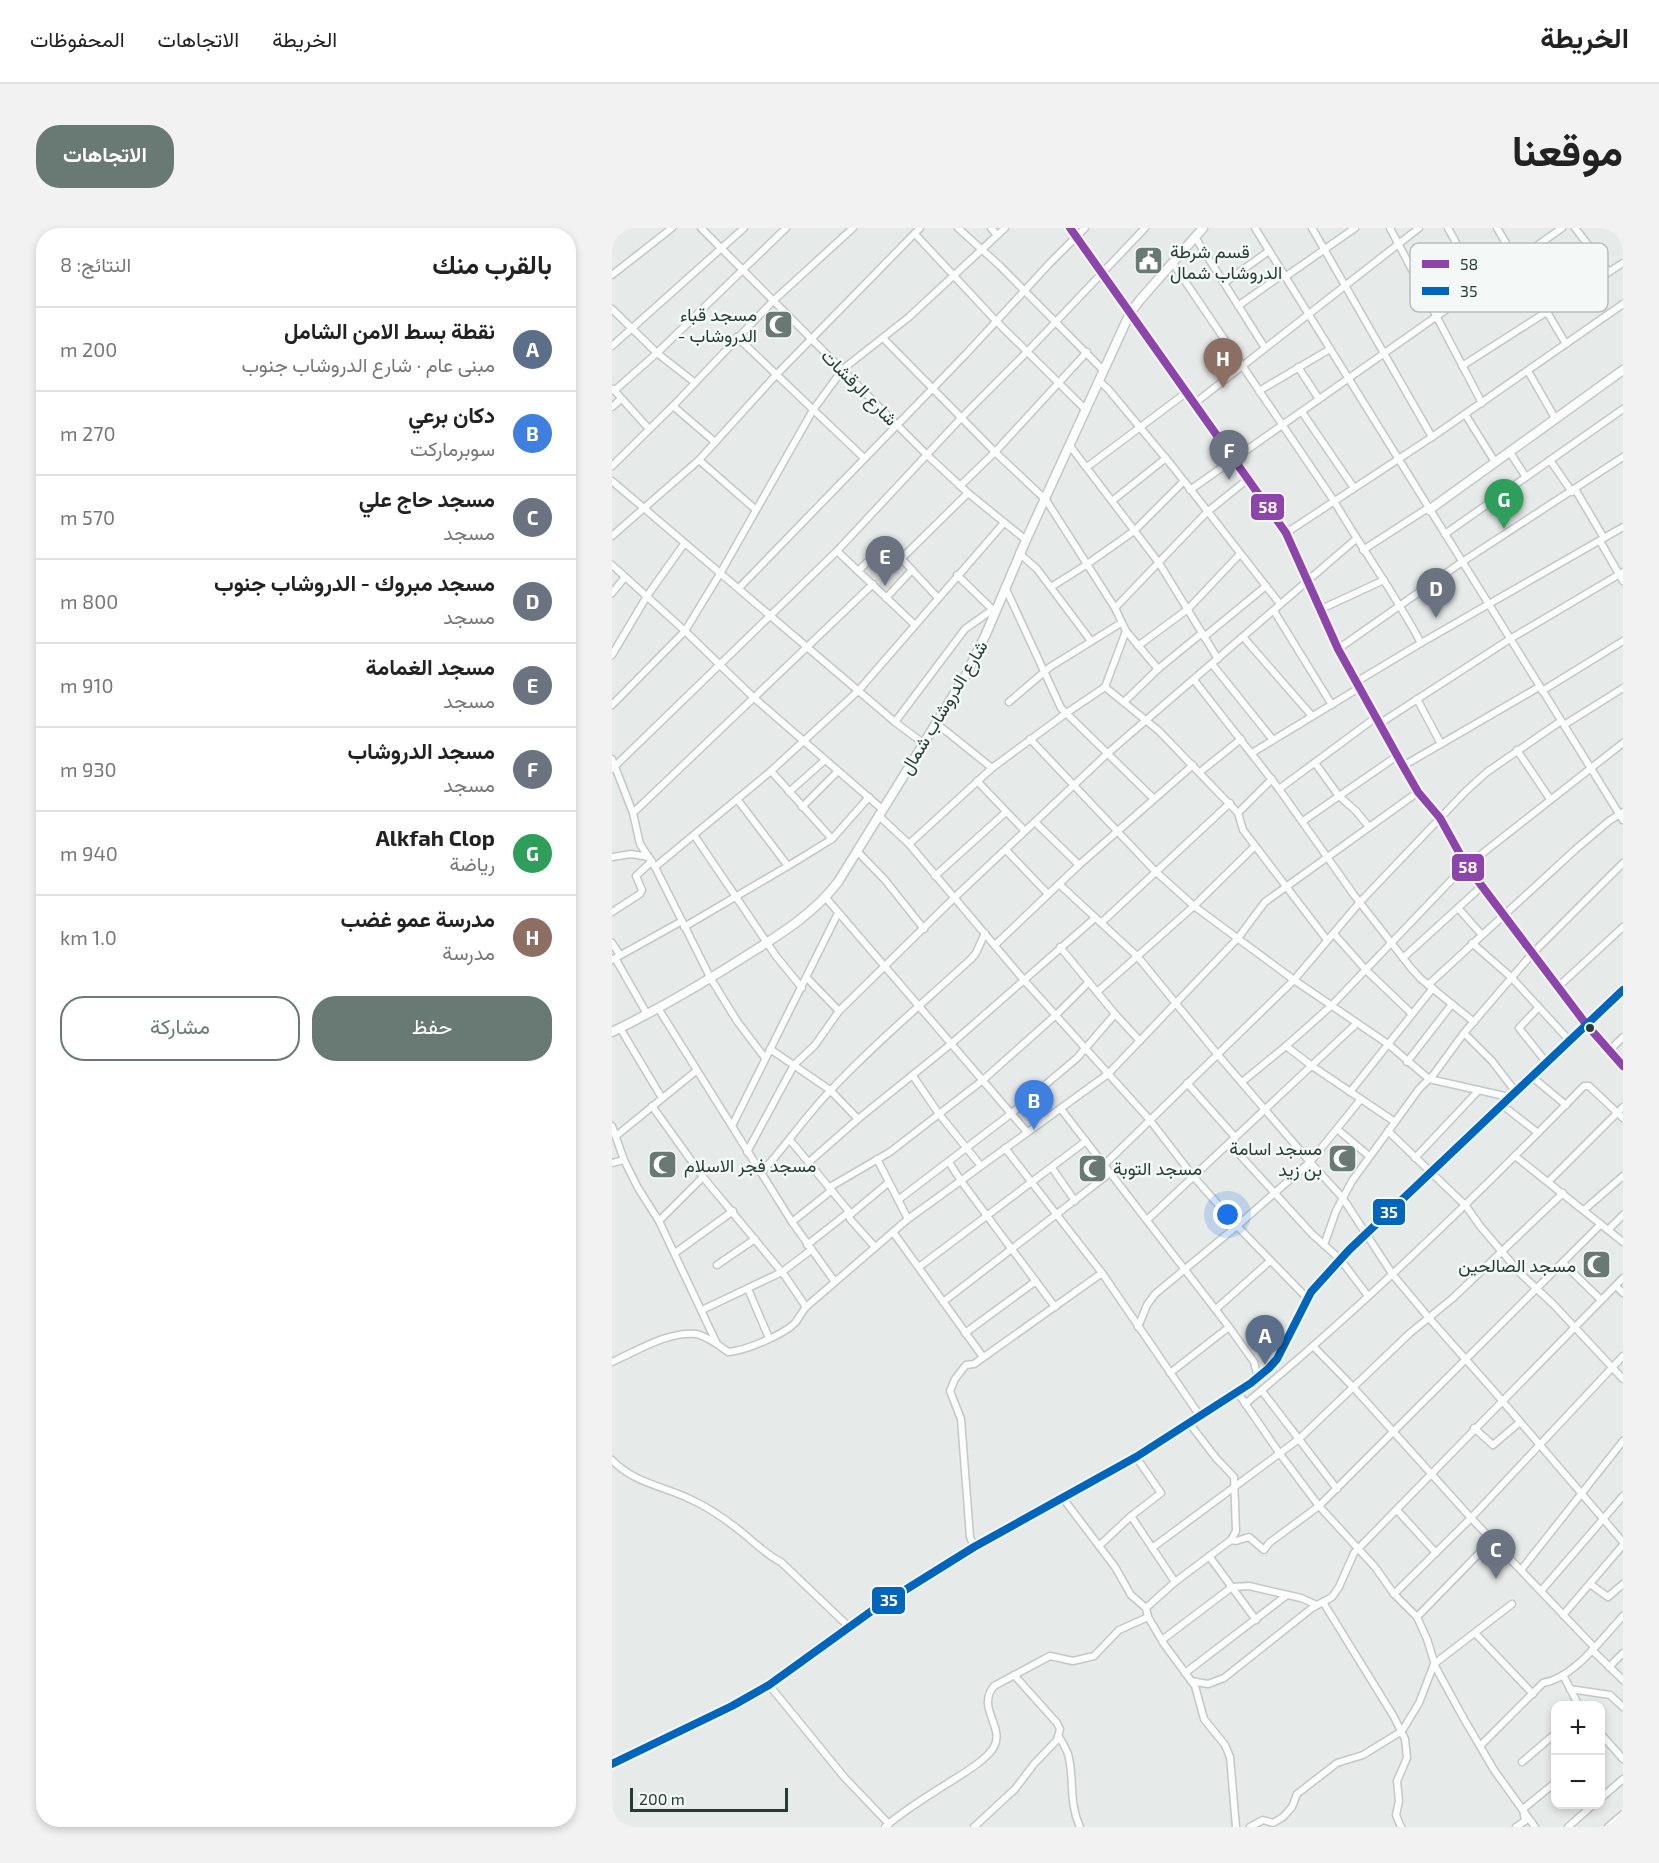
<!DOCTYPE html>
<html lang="ar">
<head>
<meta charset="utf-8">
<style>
  body { margin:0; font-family:"Exo 2",Vazirmatn,sans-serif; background:#f2f2f2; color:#222; direction:rtl }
  .controls { position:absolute; right:18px; bottom:18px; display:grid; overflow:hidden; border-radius:12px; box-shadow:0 3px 9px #0003 }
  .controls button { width:54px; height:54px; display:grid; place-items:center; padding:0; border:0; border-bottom:2px solid #e0e0e0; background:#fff; color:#222; font:30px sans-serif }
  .scale { position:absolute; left:18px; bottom:15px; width:158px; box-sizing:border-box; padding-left:6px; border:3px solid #253c36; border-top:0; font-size:16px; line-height:21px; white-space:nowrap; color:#253c36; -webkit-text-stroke:4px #f4f9f7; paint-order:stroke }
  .you { position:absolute; left:616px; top:987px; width:21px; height:21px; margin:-15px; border:4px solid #fff; border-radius:50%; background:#1a73e8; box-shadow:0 0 0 9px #1a73e833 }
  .badge { display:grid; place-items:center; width:39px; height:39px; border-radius:50%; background:#697974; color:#fff; font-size:20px; font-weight:700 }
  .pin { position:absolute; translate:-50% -50px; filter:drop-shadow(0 2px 3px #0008) }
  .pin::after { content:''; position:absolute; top:32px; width:21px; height:18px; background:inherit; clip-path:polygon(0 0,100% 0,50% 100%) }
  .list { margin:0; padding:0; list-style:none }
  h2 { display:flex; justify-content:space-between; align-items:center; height:78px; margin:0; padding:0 24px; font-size:26px }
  h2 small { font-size:20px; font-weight:400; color:#767676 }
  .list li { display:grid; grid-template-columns:39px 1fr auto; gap:18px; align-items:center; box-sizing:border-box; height:84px; padding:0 24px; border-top:2px solid #e0e0e0 }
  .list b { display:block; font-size:22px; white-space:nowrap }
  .list p { margin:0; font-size:20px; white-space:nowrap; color:#767676 }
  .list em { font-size:20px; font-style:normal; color:#767676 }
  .actions { display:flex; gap:12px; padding:18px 24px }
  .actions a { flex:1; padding:14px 0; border:2px solid #697974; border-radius:24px; text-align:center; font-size:21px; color:#697974 }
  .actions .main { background:#697974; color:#fff }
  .map { position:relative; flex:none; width:1011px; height:1599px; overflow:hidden; direction:ltr; border-radius:24px }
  header { display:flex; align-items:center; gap:36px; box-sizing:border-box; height:84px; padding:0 30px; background:#fff; border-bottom:2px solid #e0e0e0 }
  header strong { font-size:28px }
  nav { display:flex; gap:33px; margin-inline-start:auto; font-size:21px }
  .intro { display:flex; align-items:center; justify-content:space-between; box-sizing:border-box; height:144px; padding:0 36px }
  h1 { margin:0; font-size:42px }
  .button { padding:15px 27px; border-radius:24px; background:#697974; color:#fff; font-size:21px; font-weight:700 }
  main { display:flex; gap:36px; padding:0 36px }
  aside { flex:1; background:#fff; border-radius:24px; box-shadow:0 3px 9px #0003 }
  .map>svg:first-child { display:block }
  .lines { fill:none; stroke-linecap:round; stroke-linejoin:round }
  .street-casing { stroke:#c3c7c5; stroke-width:9 }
  .secondary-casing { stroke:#c2c8c5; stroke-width:11 }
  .street { stroke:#fbfcfc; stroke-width:6 }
  .secondary { stroke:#fbfcfc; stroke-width:8 }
  .bus-1-casing { stroke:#f4f9f7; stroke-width:12 }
  .bus-2-casing { stroke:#f4f9f7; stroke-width:12 }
  .bus-1 { stroke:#8e44ad; stroke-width:8 }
  .bus-2 { stroke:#0065bd; stroke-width:8 }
  .bus-dot { fill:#253c36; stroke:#f4f9f7; stroke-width:2 }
  .labels { text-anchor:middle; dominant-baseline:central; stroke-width:5; stroke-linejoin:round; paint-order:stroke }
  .poi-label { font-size:18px; fill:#253c36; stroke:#f4f9f7; text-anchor:start }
  .street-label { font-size:18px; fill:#253c36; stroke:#f4f9f7 }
  .key { fill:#f4f9f7; stroke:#b6c0bd; stroke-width:1.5 }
  .key-label { font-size:16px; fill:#253c36 }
  .line-badge { stroke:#f4f9f7; stroke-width:2 }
  .badge-label { font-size:16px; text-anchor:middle; font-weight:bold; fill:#fff }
</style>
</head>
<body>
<header>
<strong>الخريطة</strong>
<nav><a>الخريطة</a><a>الاتجاهات</a><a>المحفوظات</a></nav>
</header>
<div class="intro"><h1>موقعنا</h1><a class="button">الاتجاهات</a></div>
<main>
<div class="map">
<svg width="1011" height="1599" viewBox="0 0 1011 1599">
  <rect width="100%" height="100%" fill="#e6eae8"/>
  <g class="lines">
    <defs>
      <g id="street">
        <path d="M89,0L315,227L356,265L414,312"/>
        <path d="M346,0L388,38L492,143"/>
        <path d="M379,0L385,7"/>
        <path d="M458,0L674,305L726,421L791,538L806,564L828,590L854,637L974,796L1011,838"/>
        <path d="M643,0L1011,592"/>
        <path d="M700,0L820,209"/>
        <path d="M778,0L870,175"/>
        <path d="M836,0L867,57"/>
        <path d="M885,0L954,116"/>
        <path d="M963,0L997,44"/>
        <path d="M1006,0L1011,7"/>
        <path d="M303,6L384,93L474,182"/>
        <path d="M583,9L653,120"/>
        <path d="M560,34L722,273C750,321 783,366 809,415"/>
        <path d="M0,47L60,0"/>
        <path d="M673,49L743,0"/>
        <path d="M612,55L657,23"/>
        <path d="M626,78L671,46"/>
        <path d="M0,81L45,125L82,154"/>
        <path d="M125,109L252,230"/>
        <path d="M271,110L383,224L434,272L503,380L514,403L546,441"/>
        <path d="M0,118L132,0"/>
        <path d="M850,138L1011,35"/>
        <path d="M686,139L707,171"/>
        <path d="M916,143L943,190"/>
        <path d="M487,153L496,161L561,239L668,376"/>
        <path d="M1,161L37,201"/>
        <path d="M2,163L45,125L174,0"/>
        <path d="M647,163L718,121"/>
        <path d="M583,175L807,0"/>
        <path d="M61,178L103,214"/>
        <path d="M0,179L9,171"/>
        <path d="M690,184L742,260"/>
        <path d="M853,186L883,234"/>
        <path d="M458,218L547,335L606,431"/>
        <path d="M897,223L914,249"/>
        <path d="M87,232L143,281"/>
        <path d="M938,232L960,264"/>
        <path d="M0,238L61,178L161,73L241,0"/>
        <path d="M475,239L575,164"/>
        <path d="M0,253C94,333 188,413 283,494L311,515"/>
        <path d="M348,258L383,224L475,124"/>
        <path d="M963,261L992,310"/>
        <path d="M578,262L950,0"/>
        <path d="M500,273L554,230"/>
        <path d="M674,305L820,209L1011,76"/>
        <path d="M833,306L1011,181"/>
        <path d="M0,308L87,232L164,147L308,0"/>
        <path d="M988,313L1011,353"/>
        <path d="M751,322L816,280"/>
        <path d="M225,323L303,397"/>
        <path d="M407,325L425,341L479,413"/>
        <path d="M290,330L356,265"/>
        <path d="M0,337L73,403L141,469L270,581"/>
        <path d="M246,343L275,315L326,370"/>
        <path d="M345,347L382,383"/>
        <path d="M393,359L449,480L541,570"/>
        <path d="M439,359L474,337L522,303L572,253"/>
        <path d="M127,360L354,126L438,35L473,0"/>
        <path d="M0,365L13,349"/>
        <path d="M274,370L300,342"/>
        <path d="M503,380L595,284L636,251"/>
        <path d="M707,382L772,352"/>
        <path d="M662,383L720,477"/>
        <path d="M592,409L654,358"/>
        <path d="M632,410L700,488"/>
        <path d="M526,418L576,381L628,326"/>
        <path d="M726,421L850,334L1011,229"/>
        <path d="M0,427L35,368L72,316"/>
        <path d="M600,436L661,512"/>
        <path d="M582,452L667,561L742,667L799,740L809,751L862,794"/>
        <path d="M744,454L809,415L1011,299"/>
        <path d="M493,459L547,503L626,585L631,602L715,712"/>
        <path d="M930,463L1011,413"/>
        <path d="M805,471L829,516"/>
        <path d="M513,473L546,441L590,405"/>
        <path d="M397,474L438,439L509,395"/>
        <path d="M0,477L73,403L109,344L201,182L231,141L297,89L393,0"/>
        <path d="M283,494L353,401L380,382"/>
        <path d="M324,495L380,540"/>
        <path d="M767,496L898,411L1011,344"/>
        <path d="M952,497L1011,460"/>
        <path d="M418,511L543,643L582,678L682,752L776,816L817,851L897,869"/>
        <path d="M905,522L938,571"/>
        <path d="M640,525L747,460"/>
        <path d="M0,531L21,585L28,616L43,639L99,751L125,793L153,830"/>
        <path d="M703,535L727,568L744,583L757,599"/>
        <path d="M791,538L927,459"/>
        <path d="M0,541L225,323L350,189L415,124L533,0"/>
        <path d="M159,543L220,611"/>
        <path d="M588,544L629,511"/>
        <path d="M365,553L413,603"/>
        <path d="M667,561L763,490"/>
        <path d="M177,564L213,532"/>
        <path d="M125,571L176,638"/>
        <path d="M190,579L226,543"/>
        <path d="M21,585L261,356"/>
        <path d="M626,585L660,551"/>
        <path d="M266,587L297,616L411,751L537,891L581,948L625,998L696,1071"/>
        <path d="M691,593L785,528"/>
        <path d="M423,594L467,637"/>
        <path d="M82,607L164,728L190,760"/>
        <path d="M297,616L380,540L453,486L493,459L514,403"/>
        <path d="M394,622L436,666"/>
        <path d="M245,623L273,652L312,701"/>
        <path d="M0,629L19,626L37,629"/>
        <path d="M43,639L159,543L246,463L391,296"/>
        <path d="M323,648L394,584"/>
        <path d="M447,656L526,729L606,827L698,934L730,969L781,1047L817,1090L880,1161L1011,1314"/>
        <path d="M214,670L415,904"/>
        <path d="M846,680L870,707"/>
        <path d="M0,684L28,666L30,662L24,648L40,633"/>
        <path d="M489,695L618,575"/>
        <path d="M72,699L176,638L220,611L257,569"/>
        <path d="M722,706L754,742L800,786"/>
        <path d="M0,715L8,727"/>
        <path d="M860,715L899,749L957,812"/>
        <path d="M383,717L467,637L581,537"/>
        <path d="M448,719L503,786L528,813"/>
        <path d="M3,730L35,786"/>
        <path d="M791,730L870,658"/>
        <path d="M0,732L70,693"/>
        <path d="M195,750L227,783"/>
        <path d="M816,757L964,621L997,593L1011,584"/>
        <path d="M947,758L1011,699"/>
        <path d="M485,764L582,678L643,618"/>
        <path d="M46,780L180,994L223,1054"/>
        <path d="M926,780L907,800L934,834"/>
        <path d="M8,800L50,870"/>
        <path d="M852,805L880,833L903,863"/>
        <path d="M674,818L700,838L783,894"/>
        <path d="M158,821L218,862L246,891"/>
        <path d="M997,823L1011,809"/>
        <path d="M795,834L840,776"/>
        <path d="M301,848L327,886L369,938"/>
        <path d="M919,848L954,877"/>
        <path d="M630,854L674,818L719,778L848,643L1011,515"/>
        <path d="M575,855L623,909"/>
        <path d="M738,864L821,760"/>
        <path d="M889,876L926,905"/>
        <path d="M40,878L91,949L173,1048L194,1079"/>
        <path d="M449,881L617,1099L642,1134L646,1150"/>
        <path d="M0,898L12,932L26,960L47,993L105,1116L116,1124C133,1123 171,1107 183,1095C187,1090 190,1084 194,1079L296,991L496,846L626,710L653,674L806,564"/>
        <path d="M120,898L226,685"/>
        <path d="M725,901L757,928"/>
        <path d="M776,903L854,978L868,998L908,1045L942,1077L1011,1151"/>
        <path d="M4,908L84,843"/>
        <path d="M178,912L239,986L237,988L238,991L263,1019"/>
        <path d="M617,915L700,1006L728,1031L756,1068"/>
        <path d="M393,920L490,1045L588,1188"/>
        <path d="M135,924L182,837L203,817L227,783L342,670L496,525L744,311"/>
        <path d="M903,928L1011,1014"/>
        <path d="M803,930L867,862"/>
        <path d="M265,931L296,991"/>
        <path d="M197,934L246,891L339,816L483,690"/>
        <path d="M337,934L349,953L443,1079"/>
        <path d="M0,935L12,932"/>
        <path d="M492,937L682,752L748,674L854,563L875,544L949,493"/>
        <path d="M440,940L463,973"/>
        <path d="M149,945C173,919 192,890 217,864C261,817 311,775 359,731L364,725L373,705"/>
        <path d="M936,954L1011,879"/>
        <path d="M218,959L278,924L371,852L444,787L477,754"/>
        <path d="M286,972L400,885L465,830L503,786"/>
        <path d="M972,982L1011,948"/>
        <path d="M239,986L276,955"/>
        <path d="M535,992L744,796"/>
        <path d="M47,993L91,949"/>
        <path d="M180,994L220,962"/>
        <path d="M996,1002L1011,987"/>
        <path d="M281,1004L371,1129"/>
        <path d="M195,1017L237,984"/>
        <path d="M712,1017L724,983L740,953L807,861L822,846L852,805L920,726L1011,635"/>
        <path d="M63,1025L121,983"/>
        <path d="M951,1035L989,1072"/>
        <path d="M105,1037L143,1011"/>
        <path d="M307,1039L474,913"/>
        <path d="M1004,1058L1011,1065"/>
        <path d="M136,1061L157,1110"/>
        <path d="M331,1074L498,945"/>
        <path d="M604,1081L658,1033"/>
        <path d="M90,1082L170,1044L199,1022"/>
        <path d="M526,1099L535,1077L543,1066L625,998L698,934L749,871"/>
        <path d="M353,1105L424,1053"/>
        <path d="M701,1118L742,1160L859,1290L982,1419"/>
        <path d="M0,1134C25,1123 56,1103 84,1106C91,1107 98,1112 105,1116"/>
        <path d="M558,1145L617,1099"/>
        <path d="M650,1163L725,1261"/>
        <path d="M626,1165L668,1226L707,1278L763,1339L782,1366L805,1389L815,1411L824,1440L852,1491L882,1542L923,1599"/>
        <path d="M633,1176C753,1077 864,969 972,858H977L1011,890"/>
        <path d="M862,1200L881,1217L908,1194"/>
        <path d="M0,1232C22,1255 51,1258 78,1271C96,1279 116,1293 132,1306C144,1316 155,1327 169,1334L236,1398"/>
        <path d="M450,1269L503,1339L519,1367L534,1380L536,1389L552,1416L583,1458L592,1491L613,1517L618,1529L624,1599"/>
        <path d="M785,1282L824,1325"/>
        <path d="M519,1288L563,1354"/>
        <path d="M619,1312L624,1313L637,1309L652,1322L657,1315L707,1278L989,996"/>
        <path d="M487,1318L519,1288L549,1265L524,1229"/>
        <path d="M362,1319L358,1309L349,1191L338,1163L343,1151L354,1137L362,1136L490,1045"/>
        <path d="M540,1320L687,1211L798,1105L841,1070L951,965"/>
        <path d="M597,1328L644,1392"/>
        <path d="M909,1342L1011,1213"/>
        <path d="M978,1356L996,1369L1011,1356"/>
        <path d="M929,1363L1011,1268"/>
        <path d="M782,1366L859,1290L1011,1128"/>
        <path d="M711,1374L782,1489L793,1511L795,1530L785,1553L787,1573L784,1587L789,1599"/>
        <path d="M534,1380L563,1354L619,1312L624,1303L622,1249L604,1230L577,1195"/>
        <path d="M951,1387L1011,1317"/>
        <path d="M805,1389L880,1312"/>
        <path d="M863,1405L921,1466"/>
        <path d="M550,1412L620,1359L637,1358L689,1370L705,1377"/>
        <path d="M980,1422L1011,1452"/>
        <path d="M997,1439L1011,1425"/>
        <path d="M573,1445L675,1367"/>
        <path d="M951,1447L967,1478"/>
        <path d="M579,1453L596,1456L612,1450L700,1380L720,1369L727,1359L742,1325L1011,1050"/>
        <path d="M157,1457L233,1550L277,1596"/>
        <path d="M958,1461L998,1467L1011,1479"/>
        <path d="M988,1505L1011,1531"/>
        <path d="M447,1509C450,1514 454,1520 456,1526C463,1552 456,1573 468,1599"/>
        <path d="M868,1518L931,1455C962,1450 989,1411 1011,1388"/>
        <path d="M910,1534L944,1505"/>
        <path d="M988,1571L1011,1551"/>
        <path d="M273,1599C291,1583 311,1571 330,1559C345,1549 373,1534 382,1519C393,1499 364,1480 382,1458L438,1428L461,1433L482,1428L507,1402L536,1389"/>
        <path d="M362,1599L403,1561L422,1536L445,1512L448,1501L445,1495L402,1447"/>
        <path d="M638,1599L651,1592L661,1595L671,1589L680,1579L685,1566L725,1535L751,1527L790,1503L807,1475L822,1436L900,1376"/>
        <path d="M904,1599L913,1593L911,1581L944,1554"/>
        <path d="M956,1599L982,1576"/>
        <path d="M996,1599L1011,1586"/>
      </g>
      <g id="secondary">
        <path d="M817,282L1011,142"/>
        <path d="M0,804C49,780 95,753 140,724C172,704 203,684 226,654L354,447L374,406L414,312L518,85L528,72L591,0"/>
        <path d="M0,1536L120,1478L157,1457L261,1382L362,1319L524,1229L639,1155L657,1140L665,1131L699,1064L737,1022L1011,762"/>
      </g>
    </defs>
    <use href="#street" class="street-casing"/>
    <use href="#secondary" class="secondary-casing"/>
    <use href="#street" class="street"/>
    <use href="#secondary" class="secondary"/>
    <defs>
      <path id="bus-1" d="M458,0L674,305L726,421L791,538L806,564L828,590L854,637L974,796L1011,838"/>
      <path id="bus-2" d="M0,1536L120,1478L157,1457L261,1382L362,1319L524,1229L639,1155L657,1140L665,1131L699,1064L737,1022L1011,762"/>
    </defs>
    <use href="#bus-1" class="bus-1-casing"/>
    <use href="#bus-2" class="bus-2-casing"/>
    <use href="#bus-1" class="bus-1"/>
    <use href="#bus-2" class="bus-2"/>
  </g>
  <defs>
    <symbol id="civic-square" viewBox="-11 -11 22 22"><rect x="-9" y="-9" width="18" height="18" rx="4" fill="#697974" stroke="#f4f9f7"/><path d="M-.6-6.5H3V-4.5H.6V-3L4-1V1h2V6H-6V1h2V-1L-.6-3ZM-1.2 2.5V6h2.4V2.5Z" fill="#fff"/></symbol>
    <symbol id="mosque-square" viewBox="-11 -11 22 22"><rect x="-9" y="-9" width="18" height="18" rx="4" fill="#697974" stroke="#f4f9f7"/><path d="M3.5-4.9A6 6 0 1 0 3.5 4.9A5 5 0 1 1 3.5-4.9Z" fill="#fff"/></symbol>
  </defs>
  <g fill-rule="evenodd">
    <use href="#civic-square" x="520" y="16" width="33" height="33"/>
    <use href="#mosque-square" x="150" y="80" width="33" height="33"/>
    <use href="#mosque-square" x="714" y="914" width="33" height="33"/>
    <use href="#mosque-square" x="34" y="920" width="33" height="33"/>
    <use href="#mosque-square" x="464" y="924" width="33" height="33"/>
    <use href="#mosque-square" x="968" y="1020" width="33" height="33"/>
  </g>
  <circle class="bus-dot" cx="978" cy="800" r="5"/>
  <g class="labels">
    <g class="poi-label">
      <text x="558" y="23">قسم شرطة<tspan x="558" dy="21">الدروشاب شمال</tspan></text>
      <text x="145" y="86" text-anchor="end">مسجد قباء<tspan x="145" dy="21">- الدروشاب</tspan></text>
      <text x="710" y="920" text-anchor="end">مسجد اسامة<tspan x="710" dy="21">بن زيد</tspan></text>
      <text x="72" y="937">مسجد فجر الاسلام</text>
      <text x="501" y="940">مسجد التوبة</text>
      <text x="964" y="1037" text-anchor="end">مسجد الصالحين</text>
    </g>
    <g class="street-label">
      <text transform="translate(248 159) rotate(45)">شارع الرقشات</text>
      <text transform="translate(331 479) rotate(-59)">شارع الدروشاب شمال</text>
    </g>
  </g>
  <rect x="798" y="15" width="198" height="69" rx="9" class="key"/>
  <rect x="810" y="32" width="27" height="8" fill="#8e44ad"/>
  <rect x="810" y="59" width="27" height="8" fill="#0065bd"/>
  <g class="key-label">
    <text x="848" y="42">58</text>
    <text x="848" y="69">35</text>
  </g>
  <g class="line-badge">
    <rect x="638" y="265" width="35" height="28" rx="6" fill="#8e44ad"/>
    <rect x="839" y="625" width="34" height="29" rx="6" fill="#8e44ad"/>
    <rect x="760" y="970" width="34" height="28" rx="6" fill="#0065bd"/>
    <rect x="259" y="1358" width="35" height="29" rx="6" fill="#0065bd"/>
  </g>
  <g class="badge-label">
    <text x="656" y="285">58</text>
    <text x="856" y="645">58</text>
    <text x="777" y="990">35</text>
    <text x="277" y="1378">35</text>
  </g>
</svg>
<div class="controls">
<button>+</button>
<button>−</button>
</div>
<div class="scale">200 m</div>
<div class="you"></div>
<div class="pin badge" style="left:653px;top:1137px;background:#5c6f8a">A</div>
<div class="pin badge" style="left:422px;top:902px;background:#3f7fe0">B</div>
<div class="pin badge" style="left:884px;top:1351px;background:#6b7280">C</div>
<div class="pin badge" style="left:824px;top:390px;background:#6b7280">D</div>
<div class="pin badge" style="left:273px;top:358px;background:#6b7280">E</div>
<div class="pin badge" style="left:617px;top:252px;background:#6b7280">F</div>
<div class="pin badge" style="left:892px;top:301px;background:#2e9e5b">G</div>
<div class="pin badge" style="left:611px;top:160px;background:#8d6e63">H</div>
</div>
<aside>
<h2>بالقرب منك<small>النتائج: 8</small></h2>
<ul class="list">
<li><span class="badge" style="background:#5c6f8a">A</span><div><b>نقطة بسط الامن الشامل</b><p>مبنى عام · شارع الدروشاب جنوب</p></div><em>200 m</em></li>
<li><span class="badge" style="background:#3f7fe0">B</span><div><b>دكان برعي</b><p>سوبرماركت</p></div><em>270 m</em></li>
<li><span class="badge" style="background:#6b7280">C</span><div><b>مسجد حاج علي</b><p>مسجد</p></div><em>570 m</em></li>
<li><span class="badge" style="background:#6b7280">D</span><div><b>مسجد مبروك - الدروشاب جنوب</b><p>مسجد</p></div><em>800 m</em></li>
<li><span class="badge" style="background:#6b7280">E</span><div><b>مسجد الغمامة</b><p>مسجد</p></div><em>910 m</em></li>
<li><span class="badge" style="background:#6b7280">F</span><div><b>مسجد الدروشاب</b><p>مسجد</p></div><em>930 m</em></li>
<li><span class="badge" style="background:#2e9e5b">G</span><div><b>Alkfah Clop</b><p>رياضة</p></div><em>940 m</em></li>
<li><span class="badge" style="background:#8d6e63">H</span><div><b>مدرسة عمو غضب</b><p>مدرسة</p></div><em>1.0 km</em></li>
</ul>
<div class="actions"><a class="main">حفظ</a><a>مشاركة</a></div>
</aside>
</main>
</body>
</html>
